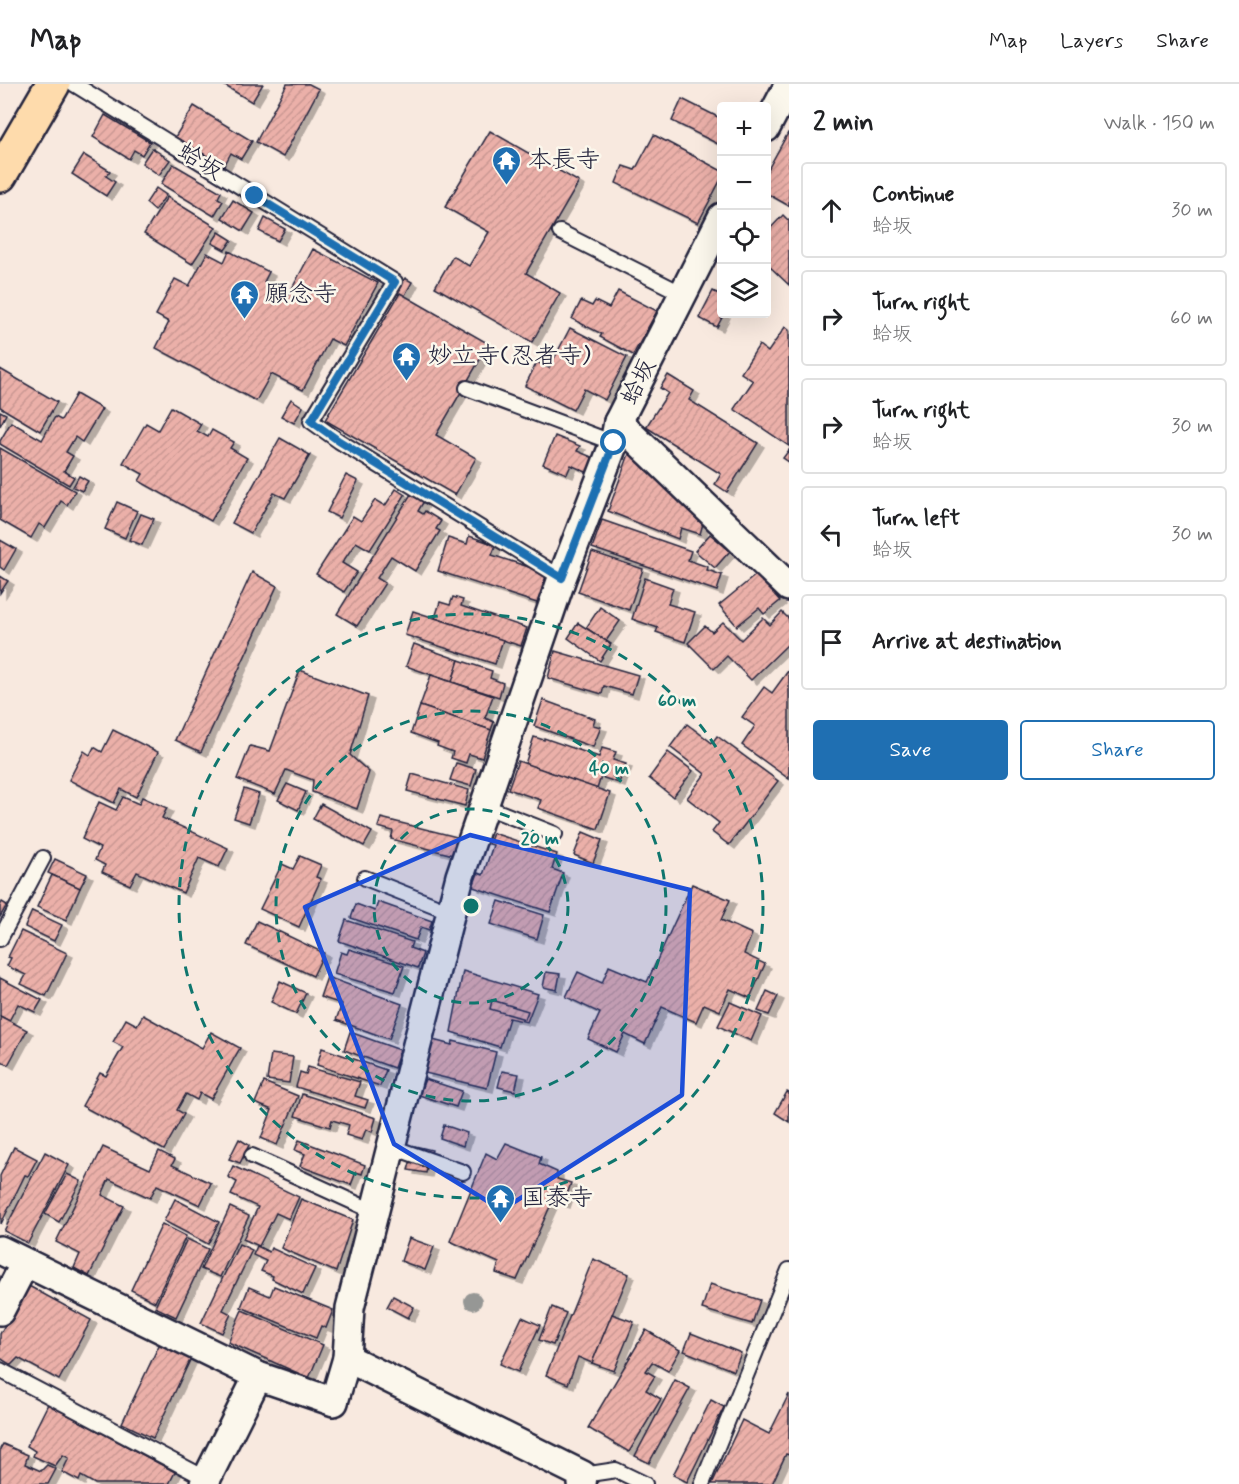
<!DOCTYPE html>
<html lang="en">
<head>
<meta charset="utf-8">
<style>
  body { margin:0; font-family:Mynerve,"Klee One",sans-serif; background:#f6f6f6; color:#202124 }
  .controls { position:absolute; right:18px; top:18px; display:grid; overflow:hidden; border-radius:6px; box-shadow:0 6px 24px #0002 }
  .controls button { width:54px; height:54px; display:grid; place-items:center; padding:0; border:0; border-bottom:2px solid #e0e0e0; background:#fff; color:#202124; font:30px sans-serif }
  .stop { position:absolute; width:18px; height:18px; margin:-14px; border:4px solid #1f6fb2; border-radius:50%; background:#fff }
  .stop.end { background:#1f6fb2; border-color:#fff; box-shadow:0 2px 6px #0008 }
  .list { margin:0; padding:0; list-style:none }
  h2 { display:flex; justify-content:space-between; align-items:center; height:78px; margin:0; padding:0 24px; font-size:26px }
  h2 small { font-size:20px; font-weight:400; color:#757577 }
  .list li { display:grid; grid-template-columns:39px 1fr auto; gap:18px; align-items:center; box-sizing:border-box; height:96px; margin:0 12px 12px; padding:0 12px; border:2px solid #e0e0e0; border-radius:6px }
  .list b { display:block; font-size:22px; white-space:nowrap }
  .list p { margin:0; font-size:20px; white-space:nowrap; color:#757577 }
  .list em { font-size:20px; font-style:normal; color:#757577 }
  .actions { display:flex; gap:12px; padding:18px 24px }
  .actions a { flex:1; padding:14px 0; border:2px solid #1f6fb2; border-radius:6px; text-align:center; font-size:21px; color:#1f6fb2 }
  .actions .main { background:#1f6fb2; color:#fff }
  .icon { flex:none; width:33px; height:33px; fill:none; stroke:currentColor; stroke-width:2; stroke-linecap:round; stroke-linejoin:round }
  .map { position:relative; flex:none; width:789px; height:1400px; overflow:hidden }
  header { display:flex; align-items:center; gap:36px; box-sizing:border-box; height:84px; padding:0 30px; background:#fff; border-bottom:2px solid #e0e0e0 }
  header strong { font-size:28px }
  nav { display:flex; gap:33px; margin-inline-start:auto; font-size:21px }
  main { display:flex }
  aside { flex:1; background:#fff }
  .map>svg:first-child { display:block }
  .building { fill:url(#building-hatch); stroke:#22223b; stroke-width:1.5; filter:url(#shadow) }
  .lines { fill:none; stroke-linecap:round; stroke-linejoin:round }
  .lane-casing { stroke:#22223b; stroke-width:18 }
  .street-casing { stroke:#22223b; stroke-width:32 }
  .highway-casing { stroke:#22223b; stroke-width:38 }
  .lane { stroke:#fbf7ec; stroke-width:14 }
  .street { stroke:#fbf7ec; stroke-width:27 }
  .highway { stroke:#fedbac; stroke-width:33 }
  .tree { fill:#969795 }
  .route { stroke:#1f6fb2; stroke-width:8 }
  .marked { fill:#1d4ed8; fill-opacity:0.2; stroke:#1d4ed8; stroke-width:4.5; stroke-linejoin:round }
  .ring { fill:none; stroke:#0f766e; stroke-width:3; stroke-dasharray:10 8 }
  .labels { text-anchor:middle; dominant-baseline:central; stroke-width:5; stroke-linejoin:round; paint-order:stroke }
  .poi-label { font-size:24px; fill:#22223b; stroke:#fbf7ec; text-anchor:start }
  .street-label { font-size:24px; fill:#22223b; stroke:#fbf7ec }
  .centre { fill:#0f766e; stroke:#fbf7ec; stroke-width:3 }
  .ring-label { font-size:18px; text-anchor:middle; font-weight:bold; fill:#0f766e; stroke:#fbf7ec; stroke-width:5; stroke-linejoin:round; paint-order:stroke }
</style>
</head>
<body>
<header>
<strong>Map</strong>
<nav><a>Map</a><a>Layers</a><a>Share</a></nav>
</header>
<main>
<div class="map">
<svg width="789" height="1400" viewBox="0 0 789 1400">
  <defs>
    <pattern id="building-hatch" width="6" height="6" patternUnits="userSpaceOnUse" patternTransform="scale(1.5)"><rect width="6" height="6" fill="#ebb0a9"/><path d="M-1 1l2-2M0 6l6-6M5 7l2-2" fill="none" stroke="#c99792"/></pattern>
    <filter id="shadow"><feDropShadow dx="6" dy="4" stdDeviation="0" flood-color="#0004"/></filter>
  </defs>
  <rect width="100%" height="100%" fill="#f8e9df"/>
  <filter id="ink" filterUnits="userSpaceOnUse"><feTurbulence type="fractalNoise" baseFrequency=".0167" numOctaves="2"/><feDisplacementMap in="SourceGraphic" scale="12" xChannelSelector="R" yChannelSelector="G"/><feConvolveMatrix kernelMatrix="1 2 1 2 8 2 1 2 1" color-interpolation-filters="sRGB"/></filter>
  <g filter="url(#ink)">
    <g class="building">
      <path d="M222,0H263L252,18Z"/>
      <path d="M287,0H309L319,5L283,73L256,58Z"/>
      <path d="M682,15L722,35V62L672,37Z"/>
      <path d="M194,22L252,57L241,75L231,69L224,82L175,53Z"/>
      <path d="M105,31L150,58L142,71L134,66L129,75L93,53Z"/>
      <path d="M490,47L579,98L526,189L560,209L532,258L435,203L453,172L469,182L489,148L445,123Z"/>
      <path d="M788,49L789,50V122L766,109V89Z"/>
      <path d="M654,51L722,87V93L698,139L616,99L623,82L635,86Z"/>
      <path d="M152,64L170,76L159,91L142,79Z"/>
      <path d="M84,71L110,87L106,92L115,98L106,112L72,90Z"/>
      <path d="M173,80L221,108L218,114L223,117L214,132L161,100Z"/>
      <path d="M156,104L166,111L155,127L146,119Z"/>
      <path d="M167,113L216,143L192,180L144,150Z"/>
      <path d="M233,116L254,129L243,147L222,134Z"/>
      <path d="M783,131L789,137V201L766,179V149Z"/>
      <path d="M265,134L285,145L278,157L259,147Z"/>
      <path d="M219,148L232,156L225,166L212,159Z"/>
      <path d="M313,165L378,199L344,262L330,255L303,306L271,290L256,317L156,264L169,238L156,231L175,195L189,202L207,169L224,178L229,167L269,188L264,198L288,212Z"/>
      <path d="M405,194L412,198L404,213L396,209Z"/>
      <path d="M618,207L657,227L633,271L600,253L602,250L572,235L581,217L592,222L595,217L609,224Z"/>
      <path d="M713,207L722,212V230H724L717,243L699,234Z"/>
      <path d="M400,209L489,260L436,351L476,374L455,411L325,336Z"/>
      <path d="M785,243L789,246V362L734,325L753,297L741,289L759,261L768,268Z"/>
      <path d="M570,244L627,273L605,316L584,305L573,326L525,302L537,278L549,284Z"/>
      <path d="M0,285L57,318L40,347L0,323Z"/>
      <path d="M668,291L694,307L689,316L758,359L727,408L715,400L721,390L646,343L668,309L660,304Z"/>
      <path d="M76,310L102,325L82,358L75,353L66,368L73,372L64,387L74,393L69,401L0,360V357L11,338L42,356L55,333L61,336Z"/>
      <path d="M291,315L303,323L294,339L281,332Z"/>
      <path d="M171,323L201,340L197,347L208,353L212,346L234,358L230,364L247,374L211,437L139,397L143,390L123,379L146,339L158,346Z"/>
      <path d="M0,327L6,330L0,342Z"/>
      <path d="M555,352L580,362L577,367L594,374L588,389L571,381L567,390L543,380Z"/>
      <path d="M280,354L310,371L285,414L274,409L251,449L232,439Z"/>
      <path d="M0,364L75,407L67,421L61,417L45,444L39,440L31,454L0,436Z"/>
      <path d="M789,366V378L783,374Z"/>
      <path d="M629,370L646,379L704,436L700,450L681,444L678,455L608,427Z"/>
      <path d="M346,391L358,397L339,434L327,428Z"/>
      <path d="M79,392L88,397L82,407L73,403Z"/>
      <path d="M396,405L405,411L370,466L356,458L342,479L357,488L344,508L316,490L353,432L361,437L375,416L385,422Z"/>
      <path d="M411,410L424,417L418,427L423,430L425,427L441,437L436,445L440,447L415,487L391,472L377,494L385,499L357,542L337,530Z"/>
      <path d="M117,418L137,427L125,454L105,445Z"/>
      <path d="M141,430L154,435L142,461L129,456Z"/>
      <path d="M602,436L691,467L688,476L708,483L707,486L722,491L717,507L592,464Z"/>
      <path d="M710,450L730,467L715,484L695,467Z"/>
      <path d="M469,452L496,461L492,471L547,489L537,519L438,487L448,454L467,460Z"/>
      <path d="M0,456L16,465L4,486L0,483Z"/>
      <path d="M592,468L643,485L629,526L578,508Z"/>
      <path d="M252,488L277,502L201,668L175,656Z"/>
      <path d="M757,490L780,517L764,530L759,524L737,542L719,521Z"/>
      <path d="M0,492L8,497L0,509Z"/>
      <path d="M645,494L673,504L668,520L695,528L685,558L656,548L658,544L632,535Z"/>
      <path d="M453,513L463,516L461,522L527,544L521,562L435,534L440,518L450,521Z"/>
      <path d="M600,523L620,537L606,557L586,544Z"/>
      <path d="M413,527L503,556L495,580L405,551Z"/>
      <path d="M782,528L789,535V559L751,596L727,572L714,585L688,559L705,542L712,548L723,538L741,556L763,534L770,541Z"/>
      <path d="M578,539L611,560L600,577L568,554Z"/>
      <path d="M414,560L459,576L452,598L406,582Z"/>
      <path d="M555,567L638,591L632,610L604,602L602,610L548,594Z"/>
      <path d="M459,576L492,587L490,594L503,599L499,613L452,598Z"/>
      <path d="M300,586L368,612L350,671L369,688L357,725L312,708L313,696L286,686L275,710L237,695L250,662L270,667Z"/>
      <path d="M788,587L789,588V695L742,661L755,642L742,633L764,603L772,609Z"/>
      <path d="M431,591L493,612L485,634L494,638L491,646L420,622Z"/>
      <path d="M543,616L595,635L593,641L601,643L593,663L534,642Z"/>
      <path d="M420,622L491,646L482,674L469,670L466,679L451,674L453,668L437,662L438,659L411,649Z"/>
      <path d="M687,640L712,659L717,652L778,697L729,761L712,748L719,739L687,714L705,690L670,663Z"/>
      <path d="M113,646L158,668L136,713L121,705L114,719L69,696L84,667L90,671L94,663L102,668Z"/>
      <path d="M534,653L544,656V654L599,673L602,664L616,668L613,676L626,680L619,699L601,693L597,705L525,680Z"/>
      <path d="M668,668L693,687L673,713L649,694Z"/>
      <path d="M518,677L610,709L598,745L538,724L541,716L508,705Z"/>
      <path d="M456,679L476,685L471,702L450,696Z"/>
      <path d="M412,690L469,706L465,722L407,707Z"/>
      <path d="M287,700L306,708L298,726L278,716Z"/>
      <path d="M244,705L259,710L249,739L234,734Z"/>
      <path d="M123,713L139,720L142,713L167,724L162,734L228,764L219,783L199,774L183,809L137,788L130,801L102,788L105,781L95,776L100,764L82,755L99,718L116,726Z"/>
      <path d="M321,720L372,748L364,762L313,735Z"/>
      <path d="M381,734L457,753L453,771L391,755L393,747L378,743Z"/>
      <path d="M583,748L602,756L593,779L574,771Z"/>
      <path d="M493,749L557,770L552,785L563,789L550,828L473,803L478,789L483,791L493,761L489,760Z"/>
      <path d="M300,772L321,781L316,793L321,795L299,843L260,825L282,780L293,785Z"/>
      <path d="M55,775L87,790L80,804L48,789Z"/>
      <path d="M52,791L80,804L66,836L37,823Z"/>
      <path d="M692,800L730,816L721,836L752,850L744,870L765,880L750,914L730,905L720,927L704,920L696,938L662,923L645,960L625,950L616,968L588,955L600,929L566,913L578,888L602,899L609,882L647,898Z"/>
      <path d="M499,817L544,831L537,855L491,840Z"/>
      <path d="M2,818L7,821L0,833V822Z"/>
      <path d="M378,818L432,837L429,846L421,843L416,856L351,834L356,820L375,827Z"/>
      <path d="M32,827L62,841L54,857L25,843Z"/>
      <path d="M346,836L412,858L410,864L423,869L418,884L339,857Z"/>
      <path d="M257,837L324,869L313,892L246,861Z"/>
      <path d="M21,847L67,869L46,912L21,900L26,891L7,882L11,874L8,873Z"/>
      <path d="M349,865L404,882L395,908L334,890L341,868L347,870Z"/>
      <path d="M463,887L538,910L527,938L509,934L500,963L451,948Z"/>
      <path d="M546,888L560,890L557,906L543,903Z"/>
      <path d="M327,893L402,920L389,955L336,936L342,920L320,913Z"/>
      <path d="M0,894L42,916L35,928L18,920L9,937L0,932Z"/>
      <path d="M280,897L306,909L296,930L271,918Z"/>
      <path d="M767,907L778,912L769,931L758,927Z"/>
      <path d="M492,916L528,927L525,935L490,925Z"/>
      <path d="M730,918L762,932L751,957L718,942Z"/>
      <path d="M143,931L202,964L211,948L240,964L211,1015L200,1009L197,1016L186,1010L177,1026L184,1030L164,1066L82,1022L100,989L106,992L123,963L113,958L126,935L137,941Z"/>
      <path d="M0,932L27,946L8,981L0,976Z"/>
      <path d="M350,948L400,966L394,984L344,966Z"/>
      <path d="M433,956L452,961L453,957L496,968L487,1004L425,989Z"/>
      <path d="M322,964L386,986L380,1002L317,981Z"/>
      <path d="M271,970L293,973L289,999L267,996Z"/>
      <path d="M308,983L360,998L355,1012L368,1016L365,1024L296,1003L300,988L306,990Z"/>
      <path d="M502,987L519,990L515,1007L498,1003Z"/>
      <path d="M425,995L462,1007L456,1023L419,1011Z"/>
      <path d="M264,998L298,1012L277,1061L261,1054L272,1026L255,1019Z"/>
      <path d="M787,1008L789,1009V1038L775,1029Z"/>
      <path d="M302,1010L376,1034L372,1048L366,1045L362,1056L346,1051L349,1041L332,1036L330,1043L295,1032Z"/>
      <path d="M444,1041L467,1049L463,1062L440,1054Z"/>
      <path d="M239,1055L249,1061L240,1079L229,1075Z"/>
      <path d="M299,1056L365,1081L362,1090L356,1088L351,1101L300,1082L305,1070L295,1066Z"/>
      <path d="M506,1059L541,1073L539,1080L557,1088V1095L571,1099L564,1120L553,1116L517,1196L496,1189L499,1179L450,1157L486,1069L497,1075Z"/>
      <path d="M415,1062L432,1066L426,1089L408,1086Z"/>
      <path d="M14,1063L37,1075L28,1092L25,1091L1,1140L0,1092Z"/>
      <path d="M103,1063L150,1085L159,1067L175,1075L172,1081L211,1099L200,1121L157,1101L150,1114L109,1095L102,1111L124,1122L89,1192L74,1184L80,1170L56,1158Z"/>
      <path d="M45,1068L69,1081L28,1159L4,1147Z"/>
      <path d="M233,1082L299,1113L289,1135L276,1129L259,1162L243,1155L258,1123L231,1111L237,1098L228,1093Z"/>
      <path d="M67,1090L81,1097L59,1138L45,1130Z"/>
      <path d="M175,1115L219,1138L208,1160L164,1137Z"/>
      <path d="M301,1115L353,1136L336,1188L281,1164Z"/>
      <path d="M230,1123L249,1132L220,1193L201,1185Z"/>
      <path d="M162,1140L186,1152L155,1218L131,1206Z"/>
      <path d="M409,1154L434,1163L425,1186L401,1177Z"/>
      <path d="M187,1155L208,1165L176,1233L155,1223Z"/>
      <path d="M239,1160L252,1166L223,1226L231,1230L222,1249L201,1239Z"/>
      <path d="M257,1162L269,1168L271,1164L315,1184L303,1210L272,1195L273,1192L261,1187L266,1177L253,1171Z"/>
      <path d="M593,1175L629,1190L592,1279L578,1273L568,1300L546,1291Z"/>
      <path d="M710,1200L760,1216L752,1240L702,1225Z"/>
      <path d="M27,1201L91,1236L59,1296L18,1274L11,1281L0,1274V1250Z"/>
      <path d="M274,1202L333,1226L326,1244L321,1242L316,1254L241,1223L249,1203L270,1212Z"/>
      <path d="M393,1212L414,1223L408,1234L387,1223Z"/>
      <path d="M552,1223L566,1229L553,1261L539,1256Z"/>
      <path d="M242,1226L323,1261L309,1294L228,1258Z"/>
      <path d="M612,1230L634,1238L614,1287L592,1279Z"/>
      <path d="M522,1233L540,1241L518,1288L500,1280Z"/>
      <path d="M646,1246L680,1266L668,1287L652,1278L646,1287L655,1292L646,1306L661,1315L629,1368L588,1344Z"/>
      <path d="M691,1249L741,1269L734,1287L684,1267Z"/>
      <path d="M160,1259L191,1274L153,1354L122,1339Z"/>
      <path d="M675,1296L690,1304L649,1379L635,1372Z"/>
      <path d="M789,1310V1371L786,1370L772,1400H712L742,1336L769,1350Z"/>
      <path d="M711,1316L724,1323L687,1398L673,1391Z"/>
      <path d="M48,1320L175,1388L169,1400H95L81,1392L79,1397L62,1388L69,1374L63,1371L55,1382L33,1372L35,1367L27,1362Z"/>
      <path d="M3,1360L28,1371L25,1380L41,1387L47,1381L56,1385L48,1400H0V1365Z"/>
    </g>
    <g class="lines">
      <defs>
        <g id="lane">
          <path d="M74,0L395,198L311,337L339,357L562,494"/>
          <path d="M560,148L683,210"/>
          <path d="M467,304L614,359"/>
          <path d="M484,722L555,750"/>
          <path d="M365,794L451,828"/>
          <path d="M0,855L43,774"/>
          <path d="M392,1063L463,1088"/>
          <path d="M252,1072L375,1128"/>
          <path d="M0,1286L207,1395"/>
          <path d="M583,1391L616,1386L645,1400"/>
          <path d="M702,1400L789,1186"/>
        </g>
        <g id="street">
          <path d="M766,44L789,0"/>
          <path d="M618,338L789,503"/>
          <path d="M0,1166L258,1292L334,1318L347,1274L350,1224L460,792L562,494L614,359L618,338L722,133"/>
          <path d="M0,1227L25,1179"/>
          <path d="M347,1274L583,1391L582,1400"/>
          <path d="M204,1400L258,1292"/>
        </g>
        <path id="highway" d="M0,91L53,0"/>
      </defs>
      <use href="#lane" class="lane-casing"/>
      <use href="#street" class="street-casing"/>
      <use href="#highway" class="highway-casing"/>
      <use href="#lane" class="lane"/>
      <use href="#street" class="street"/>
      <use href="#highway" class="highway"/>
    </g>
    <circle class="tree" cx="473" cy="1217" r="9"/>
  </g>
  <g class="lines" filter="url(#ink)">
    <path class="route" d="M255,112L395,198L311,337L339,357L562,494L614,359"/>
  </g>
  <path class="marked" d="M470,751L690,806L682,1011L502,1126L394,1060L305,823Z"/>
  <g class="ring">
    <circle cx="471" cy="822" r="97"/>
    <circle cx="471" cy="822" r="195"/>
    <circle cx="471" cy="822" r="292"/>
  </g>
  <defs>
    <symbol id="temple-pin" viewBox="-11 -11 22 30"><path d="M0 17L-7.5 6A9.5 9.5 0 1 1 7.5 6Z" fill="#1f6fb2" stroke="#fbf7ec"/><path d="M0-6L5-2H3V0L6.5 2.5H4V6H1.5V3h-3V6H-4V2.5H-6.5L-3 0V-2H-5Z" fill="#fff"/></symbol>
  </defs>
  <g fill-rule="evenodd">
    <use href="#temple-pin" x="490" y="60" width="33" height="45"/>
    <use href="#temple-pin" x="228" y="194" width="33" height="45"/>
    <use href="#temple-pin" x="390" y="256" width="33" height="45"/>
    <use href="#temple-pin" x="484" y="1098" width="33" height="45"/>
  </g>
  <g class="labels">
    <g class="poi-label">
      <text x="528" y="76">本長寺</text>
      <text x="265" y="210">願念寺</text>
      <text x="428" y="272">妙立寺(忍者寺)</text>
      <text x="521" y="1114">国泰寺</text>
    </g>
    <g class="street-label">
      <text transform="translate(200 78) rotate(32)">蛤坂</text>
      <text transform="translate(639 298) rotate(-63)">蛤坂</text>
    </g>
  </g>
  <circle cx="471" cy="822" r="9" class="centre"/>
  <g class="ring-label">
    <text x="677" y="622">60 m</text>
    <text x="609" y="690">40 m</text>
    <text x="540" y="760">20 m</text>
  </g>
</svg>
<div class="controls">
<button>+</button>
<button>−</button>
<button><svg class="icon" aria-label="locate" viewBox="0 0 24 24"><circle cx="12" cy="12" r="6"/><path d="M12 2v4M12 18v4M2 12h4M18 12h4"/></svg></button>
<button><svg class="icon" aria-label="layers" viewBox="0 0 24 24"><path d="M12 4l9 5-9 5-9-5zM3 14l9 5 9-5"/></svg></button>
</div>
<div class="stop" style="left:614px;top:359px"></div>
<div class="stop end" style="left:255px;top:112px"></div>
</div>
<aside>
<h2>2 min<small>Walk · 150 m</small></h2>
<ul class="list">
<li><svg class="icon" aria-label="ahead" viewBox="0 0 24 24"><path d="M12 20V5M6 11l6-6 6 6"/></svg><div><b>Continue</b><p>蛤坂</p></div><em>30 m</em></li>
<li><svg class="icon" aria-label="right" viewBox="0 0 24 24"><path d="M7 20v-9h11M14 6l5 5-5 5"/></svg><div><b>Turn right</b><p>蛤坂</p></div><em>60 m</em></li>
<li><svg class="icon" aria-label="right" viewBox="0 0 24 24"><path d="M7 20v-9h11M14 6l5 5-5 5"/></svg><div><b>Turn right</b><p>蛤坂</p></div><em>30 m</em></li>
<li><svg class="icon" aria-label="left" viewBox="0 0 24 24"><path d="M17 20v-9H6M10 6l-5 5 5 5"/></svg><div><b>Turn left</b><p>蛤坂</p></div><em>30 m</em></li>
<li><svg class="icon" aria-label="arrive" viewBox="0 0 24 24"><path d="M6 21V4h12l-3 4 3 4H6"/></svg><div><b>Arrive at destination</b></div></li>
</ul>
<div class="actions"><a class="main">Save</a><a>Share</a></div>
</aside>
</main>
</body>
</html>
